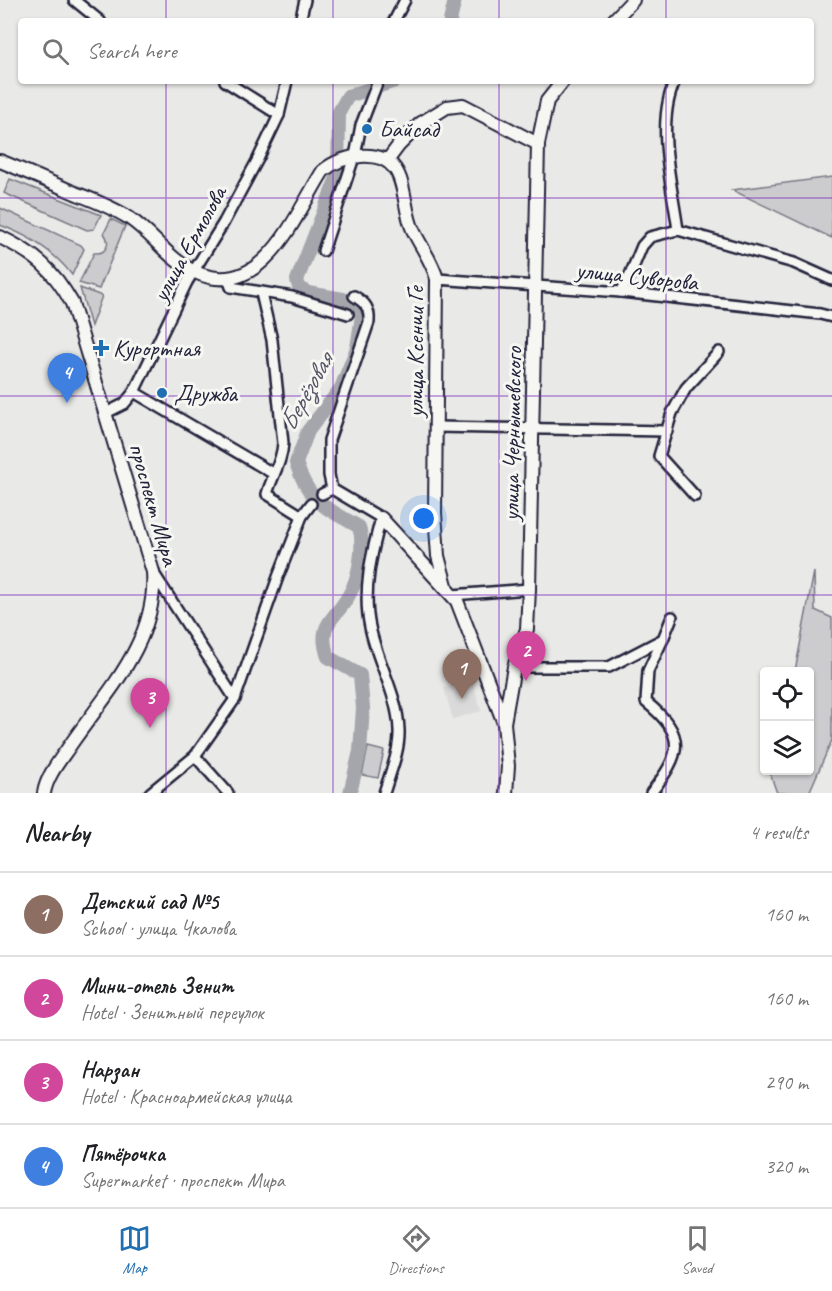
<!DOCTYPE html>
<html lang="en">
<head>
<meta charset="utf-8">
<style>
  body { margin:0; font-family:Caveat,sans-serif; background:#f6f6f6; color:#202124 }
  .controls { position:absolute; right:18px; bottom:18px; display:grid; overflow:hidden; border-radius:6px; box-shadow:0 2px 4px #0004 }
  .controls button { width:54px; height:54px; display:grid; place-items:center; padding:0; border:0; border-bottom:2px solid #e0e0e0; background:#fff; color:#202124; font:30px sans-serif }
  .you { position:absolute; left:424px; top:519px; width:21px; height:21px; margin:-15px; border:4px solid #fff; border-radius:50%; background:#1a73e8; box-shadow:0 0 0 9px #1a73e833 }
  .badge { display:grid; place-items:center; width:39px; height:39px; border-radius:50%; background:#1f6fb2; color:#fff; font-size:20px; font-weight:700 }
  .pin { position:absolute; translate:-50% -50px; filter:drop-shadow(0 2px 3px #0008) }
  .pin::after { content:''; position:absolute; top:32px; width:21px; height:18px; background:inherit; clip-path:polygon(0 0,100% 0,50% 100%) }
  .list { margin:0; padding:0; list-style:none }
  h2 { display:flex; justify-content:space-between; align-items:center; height:78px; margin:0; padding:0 24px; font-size:26px }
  h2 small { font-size:20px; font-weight:400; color:#757577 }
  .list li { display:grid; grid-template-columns:39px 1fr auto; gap:18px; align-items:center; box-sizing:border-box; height:84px; padding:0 24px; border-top:2px solid #e0e0e0 }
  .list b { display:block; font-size:22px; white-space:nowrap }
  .list p { margin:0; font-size:20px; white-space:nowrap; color:#757577 }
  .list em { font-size:20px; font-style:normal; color:#757577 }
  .icon { flex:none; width:33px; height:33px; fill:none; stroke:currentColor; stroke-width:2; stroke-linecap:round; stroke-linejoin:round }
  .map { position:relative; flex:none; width:832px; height:793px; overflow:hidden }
  .search { position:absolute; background:#fff; box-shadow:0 2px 4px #0004; left:18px; right:18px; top:18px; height:66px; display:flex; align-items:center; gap:15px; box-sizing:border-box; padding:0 21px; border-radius:6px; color:#757577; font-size:22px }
  .sheet { height:414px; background:#fff }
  nav { display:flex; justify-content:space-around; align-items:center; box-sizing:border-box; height:84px; border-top:2px solid #e0e0e0; background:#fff; font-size:16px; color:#757577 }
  nav a { display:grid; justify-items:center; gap:3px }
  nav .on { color:#1f6fb2 }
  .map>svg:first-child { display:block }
  .built { fill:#dadada }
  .green { fill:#ccccce; stroke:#777784; stroke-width:1.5 }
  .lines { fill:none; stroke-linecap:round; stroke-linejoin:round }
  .river { stroke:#a5a5ac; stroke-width:14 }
  .minor-casing { stroke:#22223b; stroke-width:14 }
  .tertiary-casing { stroke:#22223b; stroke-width:16 }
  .minor { stroke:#f6f6f2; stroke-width:9 }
  .tertiary { stroke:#f6f6f2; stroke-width:12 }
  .grid { fill:none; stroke:#7b2cbf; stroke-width:1.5; stroke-opacity:0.55 }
  .poi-dot { fill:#1f6fb2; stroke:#f6f6f2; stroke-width:2 }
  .labels { text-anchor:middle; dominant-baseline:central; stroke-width:6; stroke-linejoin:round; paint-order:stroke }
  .poi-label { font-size:24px; fill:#22223b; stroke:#f6f6f2; text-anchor:start }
  .street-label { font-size:24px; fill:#22223b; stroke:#f6f6f2 }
  .water-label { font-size:26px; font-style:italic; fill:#565668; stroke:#f6f6f2 }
</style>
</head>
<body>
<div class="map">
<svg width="832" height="793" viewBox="0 0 832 793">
  <rect width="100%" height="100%" fill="#e9e9e7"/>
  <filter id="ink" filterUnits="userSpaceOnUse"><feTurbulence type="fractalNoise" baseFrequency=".0167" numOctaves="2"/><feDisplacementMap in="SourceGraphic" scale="12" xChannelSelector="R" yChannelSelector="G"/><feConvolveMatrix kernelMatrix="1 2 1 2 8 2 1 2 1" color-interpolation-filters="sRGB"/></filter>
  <g filter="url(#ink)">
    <path class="built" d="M472,679L481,711L453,719L444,688Z"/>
    <g class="green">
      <path d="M832,177V238L732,190Z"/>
      <path d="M10,179L101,215L94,229L87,230L4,193Z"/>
      <path d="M0,208L81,245L84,249L72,275C54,251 27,235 0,225Z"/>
      <path d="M111,219L125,226L99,289L79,283L94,253C107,254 111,243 104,233Z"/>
      <path d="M80,288L102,296L91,326Z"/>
      <path d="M814,572L815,610L832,618V740L809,793H777L769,771L810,770V672L795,671Z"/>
      <path d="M368,747L384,751L378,778L362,775Z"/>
    </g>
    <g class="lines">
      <g class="river">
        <path d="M450,21L455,0"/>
        <path d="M350,793L360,751L363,708L360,675L328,657C316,622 336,620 349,595C359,578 365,545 359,527C324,506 310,504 296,463L308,431L341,388L357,348L363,309L343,299L308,293L299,287L297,280L338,175L339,112L348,96L395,81"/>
      </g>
      <defs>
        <g id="minor">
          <path d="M74,0L100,21"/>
          <path d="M300,21L305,0"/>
          <path d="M394,21L405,0"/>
          <path d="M225,81L279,115"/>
          <path d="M675,81C655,123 672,185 678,230"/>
          <path d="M323,251L356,151L361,125L378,81"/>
          <path d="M228,278L231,287L292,297L348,314"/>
          <path d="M437,279L621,292L820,314L832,317"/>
          <path d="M621,292L630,275L642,246L650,237L678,230L794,263L832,280"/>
          <path d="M261,293L272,340L283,443C282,462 272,476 267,494L302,516"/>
          <path d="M134,392L274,474"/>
          <path d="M106,413L124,404L134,392L187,282L224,222L258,159L279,115L287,81"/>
          <path d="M436,427L667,431"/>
          <path d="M332,489L329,475V440L369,322C370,309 366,303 354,296"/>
          <path d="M322,494L332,489L381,518C372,552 362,591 370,627C377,662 398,695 399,730C400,751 390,773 384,793"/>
          <path d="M695,496L659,456L672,413L686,388L719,352"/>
          <path d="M153,572L235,699"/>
          <path d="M452,595L529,589"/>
          <path d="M514,667H609L663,639L672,617"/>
          <path d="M195,756L228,793"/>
          <path d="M150,793L195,756L235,699L278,577L302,516L311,504"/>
          <path d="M651,793C681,754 688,736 646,702L648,671L663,639"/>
        </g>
        <g id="tertiary">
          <path d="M613,21L633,0"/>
          <path d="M0,161C25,171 50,182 75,193C93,200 112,207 129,218C153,234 169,260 195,272C263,303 296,213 323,171C333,162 348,157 361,156C411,153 399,199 413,230C421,247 432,261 437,279L435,513L438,556L447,589"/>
          <path d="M387,161L399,145L421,123L447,107L463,105L538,144"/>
          <path d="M0,237C35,254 53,269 72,303L153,572C158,640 107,692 71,744C61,759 47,775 44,793"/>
          <path d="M381,518L457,601L504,723L508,766L506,793"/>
          <path d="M504,723L514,667L527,629L529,589L538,144L547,101L563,81"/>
        </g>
      </defs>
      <use href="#minor" class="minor-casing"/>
      <use href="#tertiary" class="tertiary-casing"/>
      <use href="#minor" class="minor"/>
      <use href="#tertiary" class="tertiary"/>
    </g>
  </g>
  <path class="grid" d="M166,0V21M333,0V21M499,0V21M666,0V21M166,81V793M333,81V793M499,81V793M666,81V793M0,198H832M0,396H832M0,595H832"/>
  <g class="poi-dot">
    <circle cx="367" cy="129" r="6"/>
    <path d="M98 339h6v6h6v6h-6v6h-6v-6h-6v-6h6z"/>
    <circle cx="162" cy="393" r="6"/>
  </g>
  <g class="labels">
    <g class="poi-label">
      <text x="379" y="129">Байсад</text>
      <text x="113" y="348">Курортная</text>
      <text x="174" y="393">Дружба</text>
    </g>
    <g class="street-label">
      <text transform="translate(189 244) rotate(-61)">улица Ермолова</text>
      <text transform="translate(637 276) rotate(6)">улица Суворова</text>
      <text transform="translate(415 352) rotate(-90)">улица Ксении Ге</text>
      <text transform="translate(512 434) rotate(-89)">улица Чернышевского</text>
      <text transform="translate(154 504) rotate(74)">проспект Мира</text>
    </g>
    <g class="water-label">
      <text transform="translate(306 392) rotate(-61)">Берёзовая</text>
    </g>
  </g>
</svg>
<div class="controls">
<button><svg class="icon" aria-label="locate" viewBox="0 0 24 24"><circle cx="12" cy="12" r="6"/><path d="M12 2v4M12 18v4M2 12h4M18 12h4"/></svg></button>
<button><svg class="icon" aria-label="layers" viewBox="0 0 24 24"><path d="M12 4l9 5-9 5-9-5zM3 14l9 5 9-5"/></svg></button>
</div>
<div class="you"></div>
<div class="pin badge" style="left:462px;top:699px;background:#8d6e63">1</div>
<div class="pin badge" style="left:526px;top:681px;background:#d1479c">2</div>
<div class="pin badge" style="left:150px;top:728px;background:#d1479c">3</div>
<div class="pin badge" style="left:67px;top:403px;background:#3f7fe0">4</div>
<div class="search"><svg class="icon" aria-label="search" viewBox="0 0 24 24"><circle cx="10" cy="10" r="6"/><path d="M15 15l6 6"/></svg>Search here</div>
</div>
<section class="sheet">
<h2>Nearby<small>4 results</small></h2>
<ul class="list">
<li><span class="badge" style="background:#8d6e63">1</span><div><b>Детский сад №5</b><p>School · улица Чкалова</p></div><em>160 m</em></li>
<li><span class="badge" style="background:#d1479c">2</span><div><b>Мини-отель Зенит</b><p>Hotel · Зенитный переулок</p></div><em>160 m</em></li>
<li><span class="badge" style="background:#d1479c">3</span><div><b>Нарзан</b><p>Hotel · Красноармейская улица</p></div><em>290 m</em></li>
<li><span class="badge" style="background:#3f7fe0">4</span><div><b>Пятёрочка</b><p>Supermarket · проспект Мира</p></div><em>320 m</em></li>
</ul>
</section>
<nav>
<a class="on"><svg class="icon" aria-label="map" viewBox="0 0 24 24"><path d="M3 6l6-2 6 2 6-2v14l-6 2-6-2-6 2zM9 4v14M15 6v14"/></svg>Map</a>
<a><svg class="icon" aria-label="directions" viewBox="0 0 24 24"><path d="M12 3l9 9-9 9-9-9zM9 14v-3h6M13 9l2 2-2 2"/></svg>Directions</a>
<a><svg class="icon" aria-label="saved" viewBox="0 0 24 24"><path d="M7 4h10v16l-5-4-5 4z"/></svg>Saved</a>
</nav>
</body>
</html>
